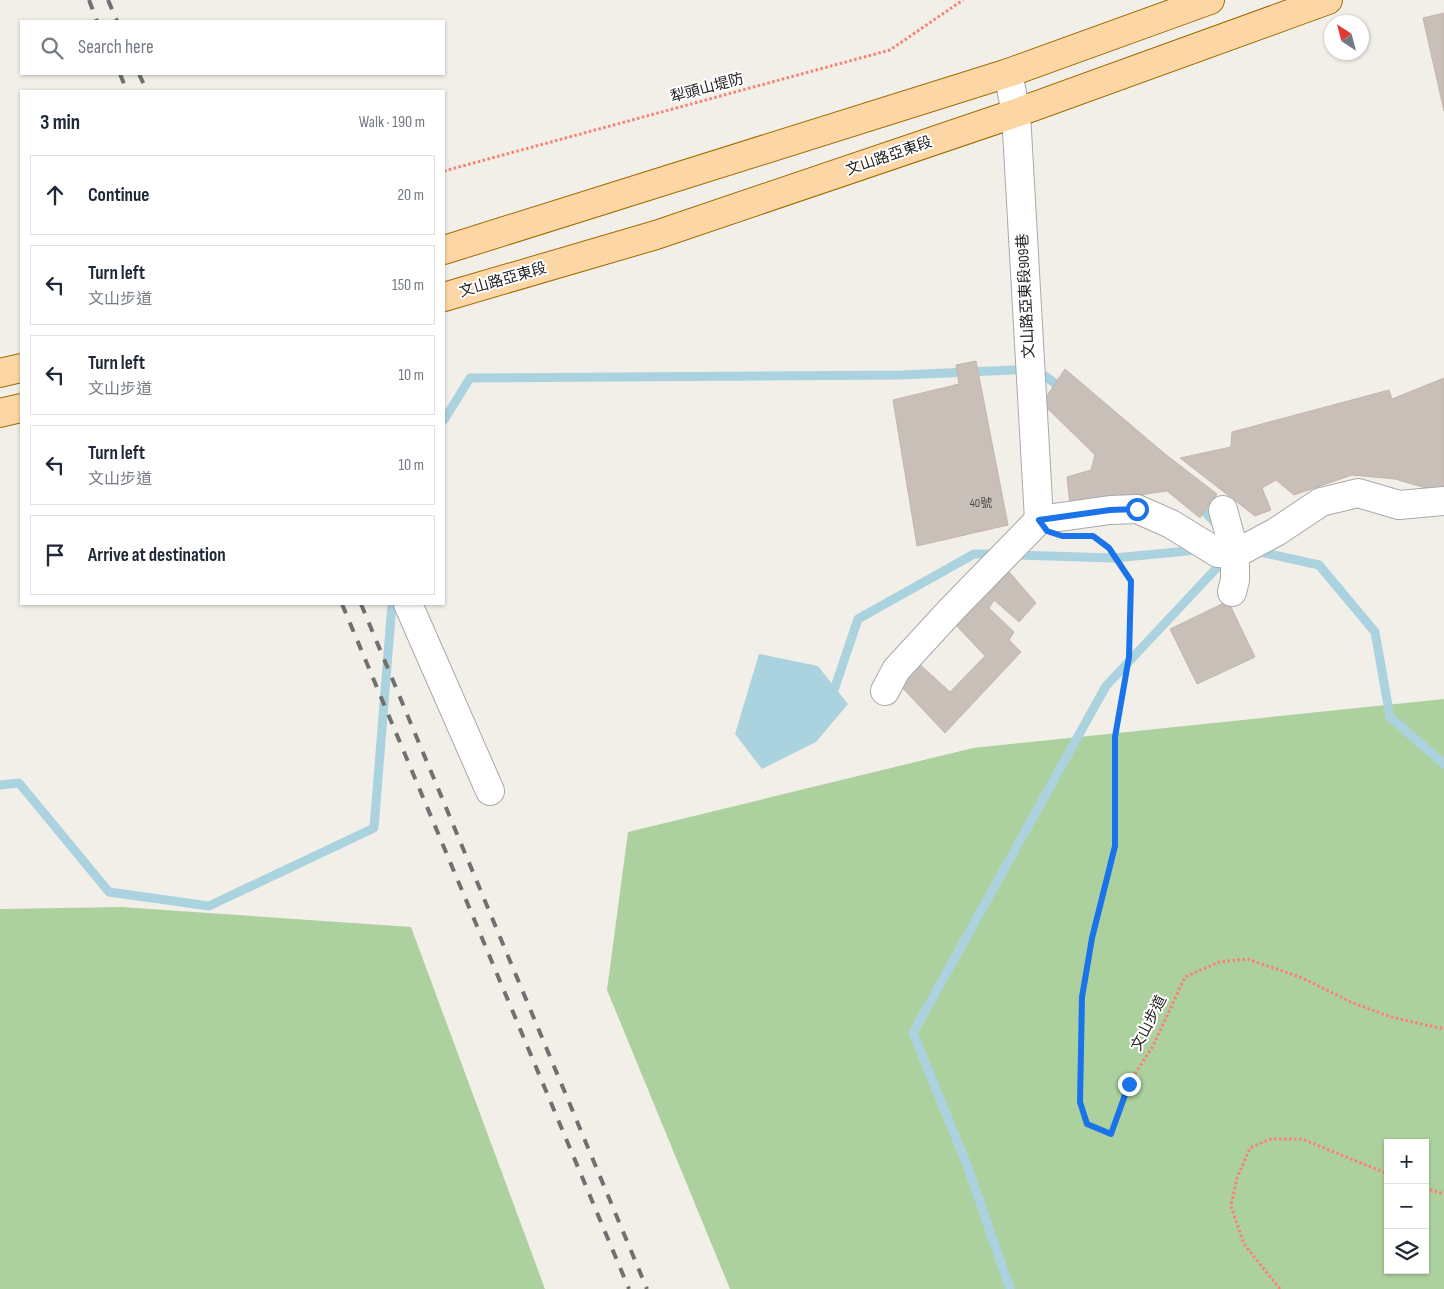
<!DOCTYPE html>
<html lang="en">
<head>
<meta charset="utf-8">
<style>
  body { margin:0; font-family:"Sofia Sans Condensed","Noto Sans TC",sans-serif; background:#f2f2f3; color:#1f2937 }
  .controls { position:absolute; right:15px; bottom:15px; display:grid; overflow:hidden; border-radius:0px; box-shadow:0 1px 4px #0004 }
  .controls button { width:45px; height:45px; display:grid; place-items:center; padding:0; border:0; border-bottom:1px solid #e0e1e3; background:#fff; color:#1f2937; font:25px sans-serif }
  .compass { position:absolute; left:1324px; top:15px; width:45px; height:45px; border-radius:50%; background:#fff; box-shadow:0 1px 4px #0004; rotate:324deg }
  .stop { position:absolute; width:15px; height:15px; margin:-11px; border:4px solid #1a73e8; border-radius:50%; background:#fff }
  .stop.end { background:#1a73e8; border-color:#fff; box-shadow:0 1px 5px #0008 }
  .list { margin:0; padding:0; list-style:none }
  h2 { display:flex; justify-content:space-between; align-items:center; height:65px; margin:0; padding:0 20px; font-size:21px }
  h2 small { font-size:16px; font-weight:400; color:#747a83 }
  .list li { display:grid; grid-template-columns:32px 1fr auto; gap:15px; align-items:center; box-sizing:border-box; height:80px; margin:0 10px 10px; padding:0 10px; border:1px solid #e0e1e3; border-radius:0px }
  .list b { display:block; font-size:19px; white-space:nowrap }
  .list p { margin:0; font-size:16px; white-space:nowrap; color:#747a83 }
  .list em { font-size:16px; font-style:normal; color:#747a83 }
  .icon { flex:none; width:28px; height:28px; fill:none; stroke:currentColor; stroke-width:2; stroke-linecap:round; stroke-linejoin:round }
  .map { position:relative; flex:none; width:1444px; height:1289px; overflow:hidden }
  .search { position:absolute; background:#fff; box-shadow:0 1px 4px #0004; left:20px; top:20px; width:425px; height:55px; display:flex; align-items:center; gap:12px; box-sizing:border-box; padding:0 18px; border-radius:0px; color:#747a83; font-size:19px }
  .panel { position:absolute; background:#fff; box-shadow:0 1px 4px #0004; left:20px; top:90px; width:425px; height:515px; border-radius:0px }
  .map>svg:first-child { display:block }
  .forest { fill:#add19e; fill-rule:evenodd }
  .water { fill:#aad3df }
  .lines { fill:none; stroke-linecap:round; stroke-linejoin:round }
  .stream { stroke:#aad3df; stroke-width:9 }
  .building { fill:#c7bfb8; stroke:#c4b6ab }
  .minor-casing { stroke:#a9a9a9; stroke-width:30 }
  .major-casing { stroke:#a06b00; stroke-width:30 }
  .path { stroke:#fa8072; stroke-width:3; stroke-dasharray:2.5 2.5; stroke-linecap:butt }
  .minor { stroke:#fff; stroke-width:28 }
  .major { stroke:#fcd6a4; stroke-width:28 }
  .rail { stroke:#707070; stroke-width:4; stroke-dasharray:10 10; stroke-linecap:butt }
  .route { stroke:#1a73e8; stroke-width:6 }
  .labels { text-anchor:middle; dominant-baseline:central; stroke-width:4; stroke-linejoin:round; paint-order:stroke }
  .number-label { font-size:12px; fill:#4b4948 }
  .street-label { font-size:15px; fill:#222; stroke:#fff }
</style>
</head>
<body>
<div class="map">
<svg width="1444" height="1289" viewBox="0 0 1444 1289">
  <rect width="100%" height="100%" fill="#f2efe9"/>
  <g class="forest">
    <path d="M1444,699V1289H730L607,990L628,832L973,748ZM1388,1143H1425V1270H1388Z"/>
    <path d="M121,907L411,927L545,1289H0V909Z"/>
  </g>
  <path class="water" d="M759,654L818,666L848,704L816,742L762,769L735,734Z"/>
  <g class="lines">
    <g class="stream">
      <path d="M444,420L470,378L902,375L1035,369L1063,389"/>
      <path d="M1198,504L1218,526"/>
      <path d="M1256,551L1319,565L1375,632L1390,717L1444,764"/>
      <path d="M1012,555L1114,558L1198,550"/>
      <path d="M828,696L834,690L858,619L974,554H996"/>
      <path d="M0,785L19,783L109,892L209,906L374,828L392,604"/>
      <path d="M1010,1289L967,1165L913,1033L1106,686L1225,559"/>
    </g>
  </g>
  <g class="building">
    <path d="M1444,13V111L1423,18Z"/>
    <path d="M976,361L1008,525L917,546L893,400L959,384L956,365Z"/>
    <path d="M1065,369L1165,454L1217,494L1200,518L1167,491L1070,505L1067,477L1091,470L1095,455L1042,403Z"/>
    <path d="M1444,378V486L1429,489L1395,479L1352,475L1294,495L1276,480L1262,488L1271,510L1255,516L1180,458L1231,447L1232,432L1389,390L1392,399Z"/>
    <path d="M1005,567L1036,603L1019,622L994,600L989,608L1014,632L1009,640L1021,652L945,733L896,681L915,660L950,692L985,656L953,622Z"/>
    <path d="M1228,601L1255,657L1197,684L1170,629Z"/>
  </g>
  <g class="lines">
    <defs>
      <g id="minor">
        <path d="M1008,73L1016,113L1039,520"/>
        <path d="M1223,510L1235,554L1276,532L1321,502L1358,493L1399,505L1444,501"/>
        <path d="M408,604L490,791"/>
        <path d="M885,691L896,670L953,608L1039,520L1110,510L1137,509L1171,524L1218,553L1235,554V580L1232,592"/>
      </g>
      <g id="major">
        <path d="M444,250L1008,73L1210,0"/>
        <path d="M444,297L656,235L1016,113L1328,0"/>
        <path d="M0,373L21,368"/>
        <path d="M0,413L21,408"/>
      </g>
    </defs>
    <use href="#minor" class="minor-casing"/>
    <use href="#major" class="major-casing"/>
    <g class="path">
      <path d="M444,171L890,50L963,0"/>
      <path d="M1101,542L1109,548L1131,581L1129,657L1115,737V846L1092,938L1082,997L1079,1102L1087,1124L1111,1134L1129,1083L1153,1046L1185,977L1219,962L1247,959L1300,977L1353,1003L1391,1017L1444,1029"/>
      <path d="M1425,1188L1444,1194"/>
      <path d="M1280,1289L1244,1244L1231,1206L1237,1178L1250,1148L1271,1139H1302L1388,1174"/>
    </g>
    <use href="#minor" class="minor"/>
    <use href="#major" class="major"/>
    <g class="rail">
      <path d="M89,0L97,21"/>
      <path d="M108,0L117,21"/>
      <path d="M120,74L127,91"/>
      <path d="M139,74L147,91"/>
      <path d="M342,604L629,1289"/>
      <path d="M361,604L647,1289"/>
    </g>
  </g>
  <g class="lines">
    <path class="route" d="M1129,1084L1111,1134L1087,1124L1080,1102L1082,997L1092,938L1115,846V737L1129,657L1131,581L1109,548L1093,536H1062L1047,531L1039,520L1110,510L1137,509"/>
  </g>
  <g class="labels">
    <g class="number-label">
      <text x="981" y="503">40號</text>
    </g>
    <g class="street-label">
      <text transform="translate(707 88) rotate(-15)">犁頭山堤防</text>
      <text transform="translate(889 156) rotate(-19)">文山路亞東段</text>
      <text transform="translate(503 280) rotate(-16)">文山路亞東段</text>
      <text transform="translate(1026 296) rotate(-93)">文山路亞東段909巷</text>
      <text transform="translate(1149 1023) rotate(-63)">文山步道</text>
    </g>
  </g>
</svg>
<div class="controls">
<button>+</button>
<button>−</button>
<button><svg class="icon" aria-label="layers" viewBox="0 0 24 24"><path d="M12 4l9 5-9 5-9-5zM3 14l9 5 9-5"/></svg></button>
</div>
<svg class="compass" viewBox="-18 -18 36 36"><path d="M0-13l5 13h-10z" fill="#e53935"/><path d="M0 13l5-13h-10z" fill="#747a83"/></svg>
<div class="stop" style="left:1137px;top:509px"></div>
<div class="stop end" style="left:1129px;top:1084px"></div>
<div class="search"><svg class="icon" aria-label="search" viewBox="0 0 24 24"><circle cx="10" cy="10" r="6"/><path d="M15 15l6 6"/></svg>Search here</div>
<section class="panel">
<h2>3 min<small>Walk · 190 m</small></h2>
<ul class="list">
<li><svg class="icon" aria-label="ahead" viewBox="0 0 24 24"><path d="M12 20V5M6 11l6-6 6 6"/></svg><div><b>Continue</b></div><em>20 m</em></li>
<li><svg class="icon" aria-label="left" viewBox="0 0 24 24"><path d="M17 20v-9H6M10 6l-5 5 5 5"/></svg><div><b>Turn left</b><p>文山步道</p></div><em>150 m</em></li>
<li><svg class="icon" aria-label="left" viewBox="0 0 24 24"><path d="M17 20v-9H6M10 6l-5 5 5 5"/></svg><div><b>Turn left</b><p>文山步道</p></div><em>10 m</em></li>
<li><svg class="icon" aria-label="left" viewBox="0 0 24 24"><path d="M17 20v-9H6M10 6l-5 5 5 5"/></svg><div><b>Turn left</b><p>文山步道</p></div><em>10 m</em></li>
<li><svg class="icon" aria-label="arrive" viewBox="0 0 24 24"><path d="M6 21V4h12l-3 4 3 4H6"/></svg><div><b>Arrive at destination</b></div></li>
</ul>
</section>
</div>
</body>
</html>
